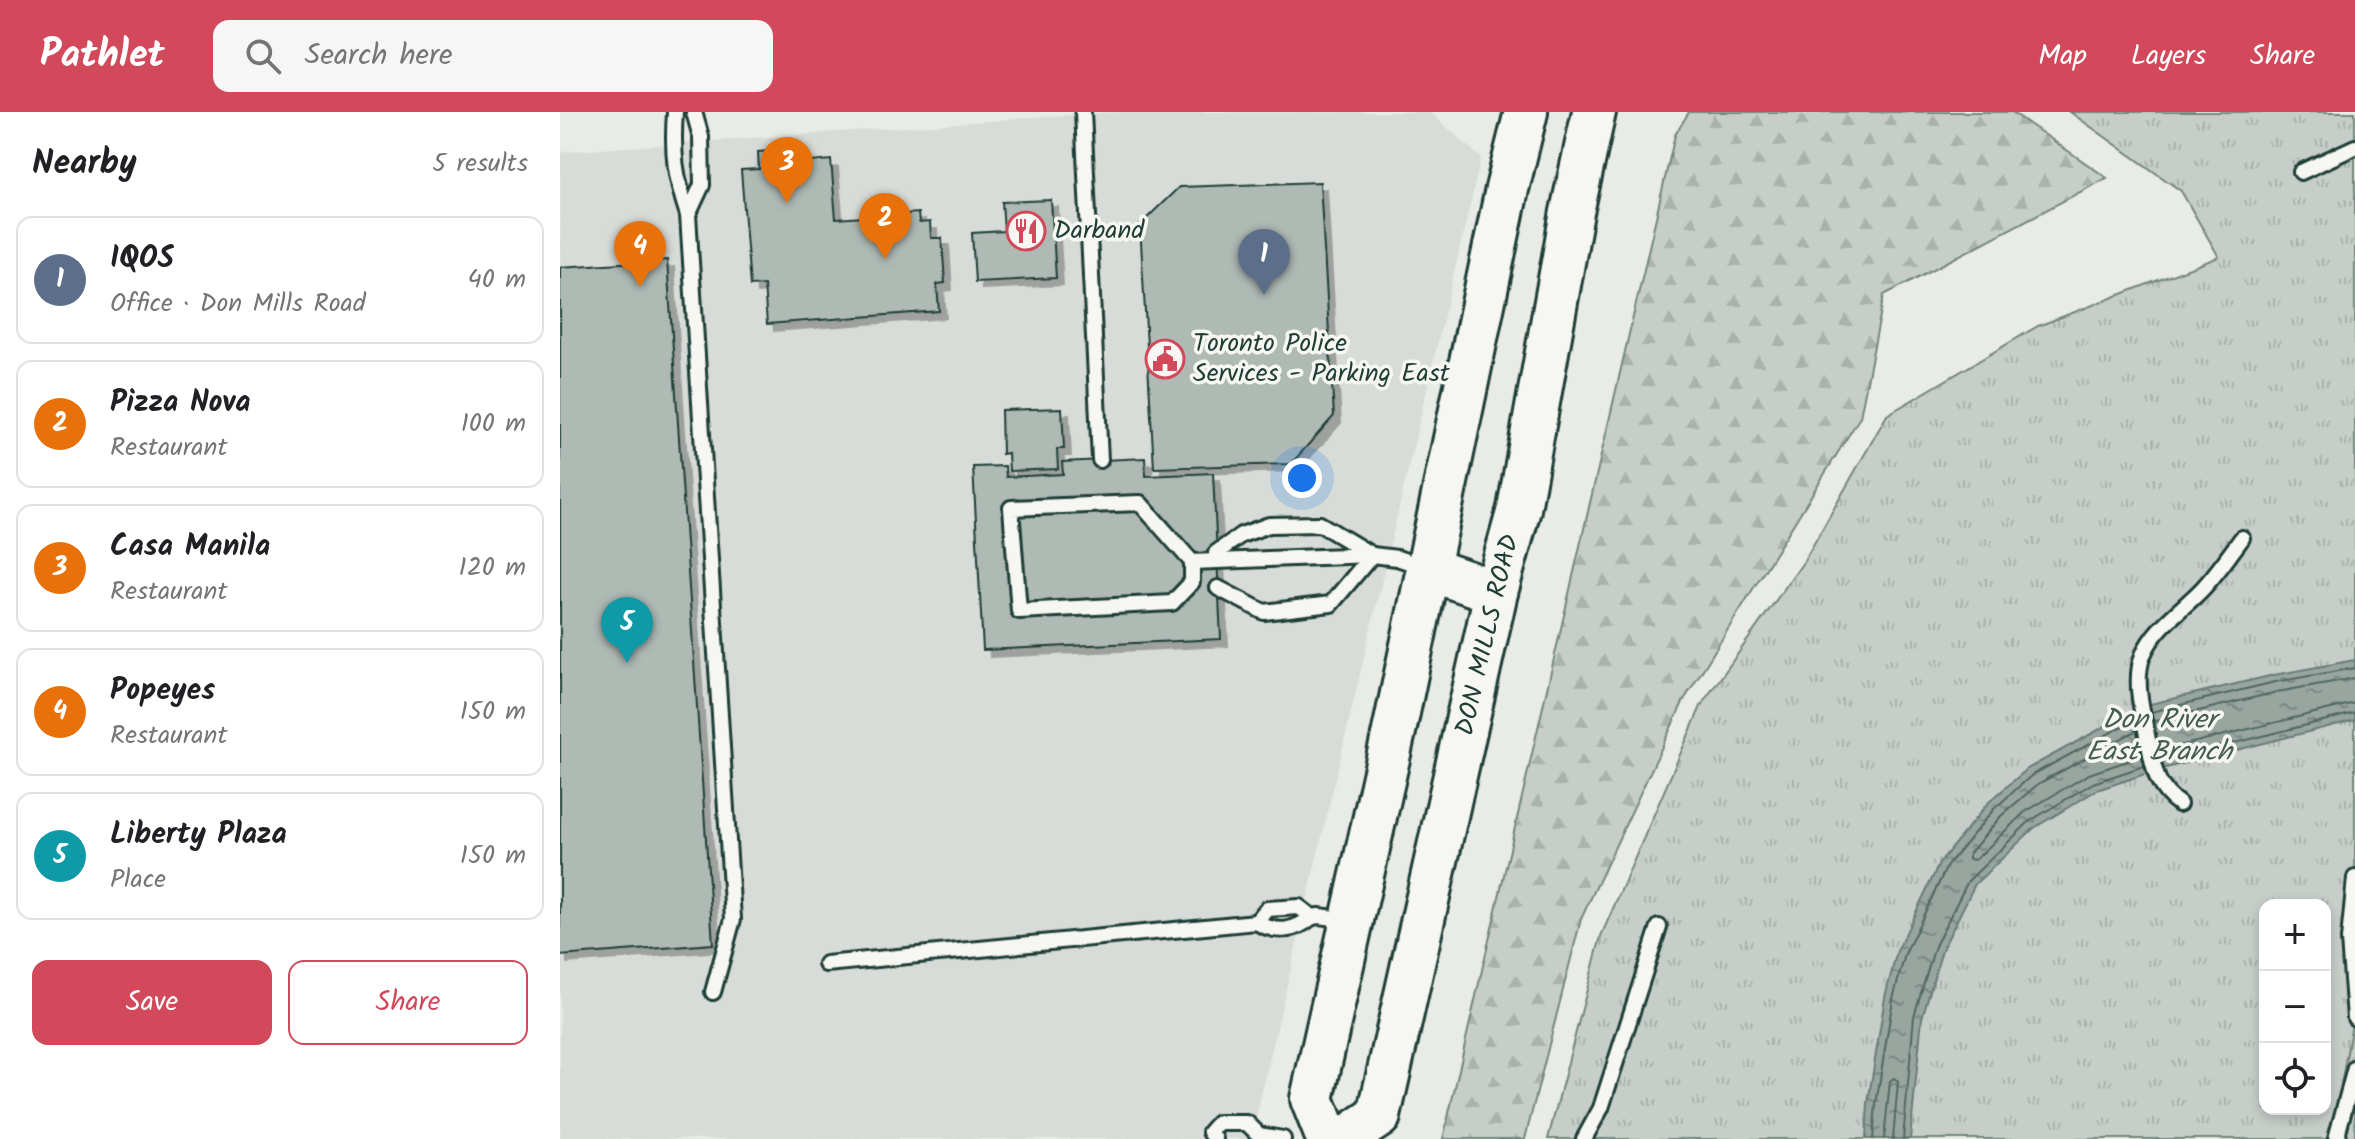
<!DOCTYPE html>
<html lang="en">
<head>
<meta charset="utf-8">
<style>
  body { margin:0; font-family:Kalam,sans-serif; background:#f6f6f6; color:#202124 }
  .controls { position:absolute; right:24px; bottom:24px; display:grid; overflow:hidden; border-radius:16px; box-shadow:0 4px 12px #0003 }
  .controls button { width:72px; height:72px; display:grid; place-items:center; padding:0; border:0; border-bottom:2px solid #e0e0e0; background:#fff; color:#202124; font:40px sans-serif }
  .you { position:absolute; left:742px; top:366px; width:28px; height:28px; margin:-20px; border:6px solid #fff; border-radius:50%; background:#1a73e8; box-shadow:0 0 0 12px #1a73e833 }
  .badge { display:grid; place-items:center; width:52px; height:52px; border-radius:50%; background:#d1495b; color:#fff; font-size:26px; font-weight:700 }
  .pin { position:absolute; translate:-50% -66px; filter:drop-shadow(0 2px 4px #0008) }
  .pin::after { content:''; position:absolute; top:42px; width:28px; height:24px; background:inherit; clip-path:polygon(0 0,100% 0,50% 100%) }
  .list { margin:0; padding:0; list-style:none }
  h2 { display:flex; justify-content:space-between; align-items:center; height:104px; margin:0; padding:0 32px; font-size:34px }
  h2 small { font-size:26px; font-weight:400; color:#757577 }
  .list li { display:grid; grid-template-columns:52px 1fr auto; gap:24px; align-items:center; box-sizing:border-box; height:128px; margin:0 16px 16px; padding:0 16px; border:2px solid #e0e0e0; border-radius:16px }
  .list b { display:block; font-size:30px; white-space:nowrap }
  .list p { margin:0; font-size:26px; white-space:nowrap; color:#757577 }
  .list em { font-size:26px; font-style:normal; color:#757577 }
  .actions { display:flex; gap:16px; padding:24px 32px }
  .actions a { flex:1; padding:18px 0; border:2px solid #d1495b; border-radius:16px; text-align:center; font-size:28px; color:#d1495b }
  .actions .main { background:#d1495b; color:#fff }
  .icon { flex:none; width:44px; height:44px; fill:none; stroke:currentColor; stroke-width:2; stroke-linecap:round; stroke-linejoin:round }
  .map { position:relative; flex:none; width:1795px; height:1027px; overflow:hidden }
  header { display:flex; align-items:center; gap:48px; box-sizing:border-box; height:112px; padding:0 40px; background:#d1495b; color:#fff }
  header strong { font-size:38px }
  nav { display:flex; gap:44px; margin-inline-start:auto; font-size:28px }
  .search { width:560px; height:72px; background:#f6f6f6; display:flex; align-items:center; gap:20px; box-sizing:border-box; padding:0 28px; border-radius:16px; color:#757577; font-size:30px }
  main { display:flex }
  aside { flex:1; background:#fff }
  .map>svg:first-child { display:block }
  .built { fill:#d8dcd8 }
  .grass { fill:url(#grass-tufts); stroke:#73867e; stroke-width:2; fill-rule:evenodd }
  .forest { fill:url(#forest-firs); stroke:#73867e; stroke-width:2 }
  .water { fill:url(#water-ripples); stroke:#687c75; stroke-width:2 }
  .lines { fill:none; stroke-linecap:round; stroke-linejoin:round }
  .shore { stroke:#50675f; stroke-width:2 }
  .building { fill:#b0bab5; stroke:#1f3d34; stroke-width:2; filter:url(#shadow) }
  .lane-casing { stroke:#1f3d34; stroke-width:20 }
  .secondary-casing { stroke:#1f3d34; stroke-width:48 }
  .lane { stroke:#f6f6f2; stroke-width:14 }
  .secondary { stroke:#f6f6f2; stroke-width:42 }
  .labels { text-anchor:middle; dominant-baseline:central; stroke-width:7; stroke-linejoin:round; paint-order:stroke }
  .poi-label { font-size:26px; fill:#1f3d34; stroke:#f6f6f2; text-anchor:start }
  .street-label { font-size:26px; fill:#1f3d34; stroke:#f6f6f2 }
  .water-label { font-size:28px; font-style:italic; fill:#445c54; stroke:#f6f6f2 }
</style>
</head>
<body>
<header>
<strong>Pathlet</strong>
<div class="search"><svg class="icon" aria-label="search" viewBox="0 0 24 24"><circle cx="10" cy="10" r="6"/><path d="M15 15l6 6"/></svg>Search here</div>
<nav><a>Map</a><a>Layers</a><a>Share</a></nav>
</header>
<main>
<aside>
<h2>Nearby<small>5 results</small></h2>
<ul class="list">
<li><span class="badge" style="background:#5c6f8a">1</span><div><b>IQOS</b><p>Office · Don Mills Road</p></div><em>40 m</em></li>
<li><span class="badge" style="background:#e8710a">2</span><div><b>Pizza Nova</b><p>Restaurant</p></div><em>100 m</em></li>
<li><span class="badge" style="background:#e8710a">3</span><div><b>Casa Manila</b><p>Restaurant</p></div><em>120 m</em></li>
<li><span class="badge" style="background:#e8710a">4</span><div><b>Popeyes</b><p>Restaurant</p></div><em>150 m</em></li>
<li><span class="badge" style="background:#0f9aa8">5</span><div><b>Liberty Plaza</b><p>Place</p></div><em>150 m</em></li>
</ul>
<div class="actions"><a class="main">Save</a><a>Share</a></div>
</aside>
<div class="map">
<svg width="1795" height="1027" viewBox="0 0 1795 1027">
  <defs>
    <pattern id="grass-tufts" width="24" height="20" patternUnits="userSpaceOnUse" patternTransform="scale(2)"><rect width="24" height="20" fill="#c7cec9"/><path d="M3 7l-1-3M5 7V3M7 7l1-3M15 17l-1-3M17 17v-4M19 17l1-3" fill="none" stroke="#aab2ad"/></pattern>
    <pattern id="forest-firs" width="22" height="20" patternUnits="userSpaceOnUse" patternTransform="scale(2)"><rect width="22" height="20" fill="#c7cec9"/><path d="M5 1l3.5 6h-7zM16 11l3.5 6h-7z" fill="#aab2ad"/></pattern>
    <pattern id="water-ripples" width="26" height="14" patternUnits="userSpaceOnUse" patternTransform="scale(2)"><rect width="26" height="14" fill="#99a6a0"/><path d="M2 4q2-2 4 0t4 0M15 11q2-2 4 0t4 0" fill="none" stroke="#7c8883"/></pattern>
    <filter id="shadow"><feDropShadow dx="7" dy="7" stdDeviation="0" flood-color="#0004"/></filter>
  </defs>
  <rect width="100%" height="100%" fill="#e9ebe7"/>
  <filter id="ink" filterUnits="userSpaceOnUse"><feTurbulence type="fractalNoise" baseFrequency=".0125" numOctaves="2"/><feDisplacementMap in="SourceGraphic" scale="16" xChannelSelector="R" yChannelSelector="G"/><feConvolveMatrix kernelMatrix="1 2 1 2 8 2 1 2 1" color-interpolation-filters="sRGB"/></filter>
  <g filter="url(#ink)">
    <path class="built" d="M549,0H870L921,46L691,1027H0V40Z"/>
    <path class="grass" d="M1510,0H1795V895L1779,986L1769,1027H988L1041,824L1142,592L1244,449L1327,303L1478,214L1659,145L1621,79ZM1705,793H1765V997H1705Z"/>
    <g class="forest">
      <path d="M1129,0H1452L1547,66L1324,183L1300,305L1124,588L1021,807L965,1027H883L1115,23Z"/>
      <path d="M1795,895V1027H1769L1779,986Z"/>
    </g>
    <path class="water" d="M1795,548V608L1594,659L1537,678L1474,716L1415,772L1382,838L1362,906L1350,1027H1306L1308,991L1325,885L1337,839L1380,750L1428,691L1467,657L1582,594L1714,563Z"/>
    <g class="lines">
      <g class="shore">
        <path d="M1591,600L1715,570L1795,556"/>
        <path d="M1593,610L1717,580L1795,566"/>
        <path d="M1577,618L1478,672L1441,704L1409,742V747L1415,748L1465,700L1529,662L1582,644"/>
        <path d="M1599,639L1795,591"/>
        <path d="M1602,649L1795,601"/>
        <path d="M1313,1027L1316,992L1333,887L1345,842L1387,754L1434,697L1472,663L1574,608"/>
        <path d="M1324,1027L1330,969L1334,966L1338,970L1333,1027"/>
        <path d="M1343,1027L1354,904L1375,834L1408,769L1470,709L1533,671L1584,654"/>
      </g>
    </g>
    <g class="building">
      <path d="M240,37L241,51L271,48L276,107L358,101L359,111L370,110L371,126H382L385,171L377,172L379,199L207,212L204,173L190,174L181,58L199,57L198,40Z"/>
      <path d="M760,70L774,304L731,352L594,356L580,113L619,75Z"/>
      <path d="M491,88L496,166L415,170L412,121L444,119L442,90Z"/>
      <path d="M107,148L153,832L0,844V155Z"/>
      <path d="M502,296L504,337H497L498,357L449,359L448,341L442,342L441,298Z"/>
      <path d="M585,346L586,364L653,361L661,527L423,538L413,355L445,354L446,365L503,362L502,350Z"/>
    </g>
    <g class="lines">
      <defs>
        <g id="lane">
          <path d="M115,0C112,41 115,64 128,103L173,807L153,880"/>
          <path d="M523,0L540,348"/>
          <path d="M1741,60L1795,35"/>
          <path d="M128,103L142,73L141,25L134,0"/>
          <path d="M656,441L681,423L709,413L760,412L812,443"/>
          <path d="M632,450V470L612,491L459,499L451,396L580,391L632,450L812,443L837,446L864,455"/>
          <path d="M658,476L704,500L771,492L812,443"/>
          <path d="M1619,692C1595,675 1594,656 1588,628C1583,603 1573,569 1583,543C1595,514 1624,497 1644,475C1658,460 1670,442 1682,426"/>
          <path d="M1795,766L1789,828L1795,906"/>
          <path d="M696,810L707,797L739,795L752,805L759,804L790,808"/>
          <path d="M266,852L696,810C717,822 734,820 752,805"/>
          <path d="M655,1027L650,1020L658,1011H687L699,1023L723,1027"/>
          <path d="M1024,1027L1041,996L1099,815"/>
          <path d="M1776,1027L1795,956"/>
        </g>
        <g id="secondary">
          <path d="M868,457L936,480"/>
          <path d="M768,1027L752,987L835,615L947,77L966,0"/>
          <path d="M785,1027L819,1004L936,480L959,397L1012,100L1034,0"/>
        </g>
      </defs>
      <use href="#lane" class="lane-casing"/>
      <use href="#secondary" class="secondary-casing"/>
      <use href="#lane" class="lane"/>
      <use href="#secondary" class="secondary"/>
    </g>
  </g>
  <defs>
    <symbol id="restaurant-ring" viewBox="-11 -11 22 22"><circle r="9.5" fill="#f6f6f2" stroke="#d1495b" stroke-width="1.5"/><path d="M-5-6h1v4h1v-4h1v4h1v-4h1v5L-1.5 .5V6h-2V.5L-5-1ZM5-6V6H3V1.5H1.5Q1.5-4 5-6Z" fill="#d1495b"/></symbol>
    <symbol id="civic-ring" viewBox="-11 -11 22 22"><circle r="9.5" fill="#f6f6f2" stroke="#d1495b" stroke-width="1.5"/><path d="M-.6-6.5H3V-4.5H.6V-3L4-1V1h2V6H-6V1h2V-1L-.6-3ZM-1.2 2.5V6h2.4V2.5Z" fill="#d1495b"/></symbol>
  </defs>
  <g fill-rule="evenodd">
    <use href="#restaurant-ring" x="444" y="97" width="44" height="44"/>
    <use href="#civic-ring" x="583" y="225" width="44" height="44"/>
  </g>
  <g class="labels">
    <g class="poi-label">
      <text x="494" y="119">Darband</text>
      <text x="633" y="232">Toronto Police<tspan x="633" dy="30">Services - Parking East</tspan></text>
    </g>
    <g class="street-label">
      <text transform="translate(928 523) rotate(-77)">DON MILLS ROAD</text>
    </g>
    <g class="water-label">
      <text x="1599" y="608">Don River<tspan x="1599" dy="32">East Branch</tspan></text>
    </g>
  </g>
</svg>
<div class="controls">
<button>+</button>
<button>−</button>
<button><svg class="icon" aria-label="locate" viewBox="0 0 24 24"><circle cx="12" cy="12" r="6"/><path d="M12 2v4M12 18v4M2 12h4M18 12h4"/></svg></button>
</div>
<div class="you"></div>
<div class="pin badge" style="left:704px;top:183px;background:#5c6f8a">1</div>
<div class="pin badge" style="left:325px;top:147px;background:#e8710a">2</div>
<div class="pin badge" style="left:227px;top:91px;background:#e8710a">3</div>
<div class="pin badge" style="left:80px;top:175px;background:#e8710a">4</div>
<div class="pin badge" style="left:67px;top:551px;background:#0f9aa8">5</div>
</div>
</main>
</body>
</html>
